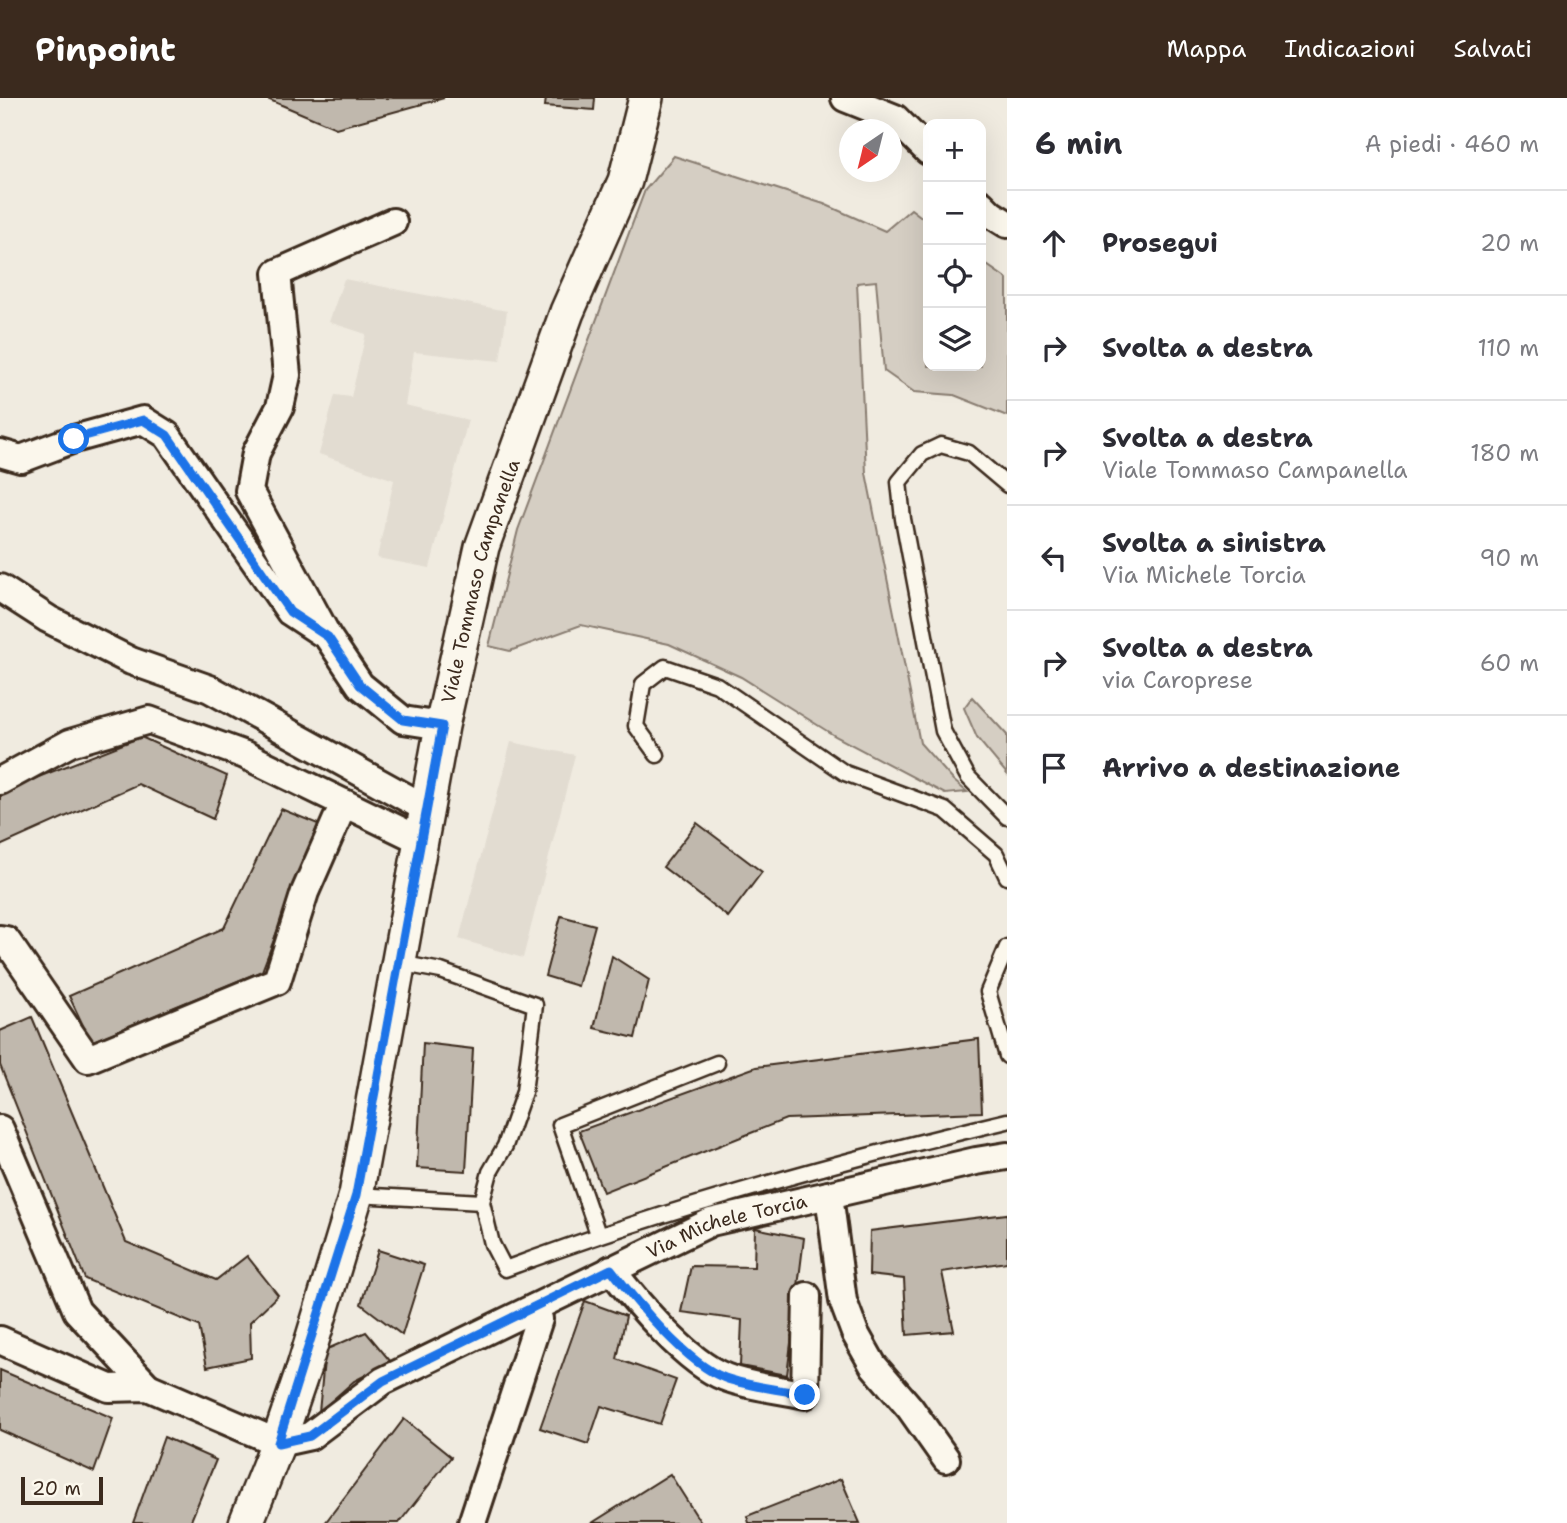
<!DOCTYPE html>
<html lang="it">
<head>
<meta charset="utf-8">
<style>
  body { margin:0; font-family:"Shantell Sans",sans-serif; background:#f2f2f3; color:#2b2b33 }
  .controls { position:absolute; right:21px; top:21px; display:grid; overflow:hidden; border-radius:14px; box-shadow:0 7px 28px #0002 }
  .controls button { width:63px; height:63px; display:grid; place-items:center; padding:0; border:0; border-bottom:2px solid #e1e1e2; background:#fff; color:#2b2b33; font:35px sans-serif }
  .compass { position:absolute; left:839px; top:21px; width:63px; height:63px; border-radius:50%; background:#fff; box-shadow:0 7px 28px #0002; rotate:215deg }
  .scale { position:absolute; left:21px; bottom:18px; width:82px; box-sizing:border-box; padding-left:7px; border:4px solid #3b2a1e; border-top:0; font-size:19px; line-height:24px; white-space:nowrap; color:#3b2a1e; -webkit-text-stroke:5px #fbf7ec; paint-order:stroke }
  .stop { position:absolute; width:21px; height:21px; margin:-16px; border:5px solid #1a73e8; border-radius:50%; background:#fff }
  .stop.end { background:#1a73e8; border-color:#fff; box-shadow:0 2px 7px #0008 }
  .list { margin:0; padding:0; list-style:none }
  h2 { display:flex; justify-content:space-between; align-items:center; height:91px; margin:0; padding:0 28px; font-size:30px }
  h2 small { font-size:23px; font-weight:400; color:#7c7c81 }
  .list li { display:grid; grid-template-columns:46px 1fr auto; gap:21px; align-items:center; box-sizing:border-box; height:105px; padding:0 28px; border-top:2px solid #e1e1e2 }
  .list b { display:block; font-size:26px; white-space:nowrap }
  .list p { margin:0; font-size:23px; white-space:nowrap; color:#7c7c81 }
  .list em { font-size:23px; font-style:normal; color:#7c7c81 }
  .icon { flex:none; width:38px; height:38px; fill:none; stroke:currentColor; stroke-width:2; stroke-linecap:round; stroke-linejoin:round }
  .map { position:relative; flex:none; width:1007px; height:1425px; overflow:hidden }
  header { display:flex; align-items:center; gap:42px; box-sizing:border-box; height:98px; padding:0 35px; background:#3b2a1e; color:#fff }
  header strong { font-size:33px }
  nav { display:flex; gap:38px; margin-inline-start:auto; font-size:24px }
  main { display:flex }
  aside { flex:1; background:#fff }
  .map>svg:first-child { display:block }
  .built { fill:#e2dcd1 }
  .green { fill:#d5cec3; stroke:#887c70; stroke-width:2 }
  .building { fill:#c0b8ad; stroke:#3b2a1e; stroke-width:2 }
  .lines { fill:none; stroke-linecap:round; stroke-linejoin:round }
  .service-casing { stroke:#3b2a1e; stroke-width:19 }
  .minor-casing { stroke:#3b2a1e; stroke-width:32 }
  .tertiary-casing { stroke:#3b2a1e; stroke-width:38 }
  .service { stroke:#fbf7ec; stroke-width:14 }
  .minor { stroke:#fbf7ec; stroke-width:26 }
  .tertiary { stroke:#fbf7ec; stroke-width:33 }
  .route { stroke:#1a73e8; stroke-width:9 }
  .labels { text-anchor:middle; dominant-baseline:central; stroke-width:5; stroke-linejoin:round; paint-order:stroke }
  .street-label { font-size:19px; fill:#3b2a1e; stroke:#fbf7ec }
</style>
</head>
<body>
<header>
<strong>Pinpoint</strong>
<nav><a>Mappa</a><a>Indicazioni</a><a>Salvati</a></nav>
</header>
<main>
<div class="map">
<svg width="1007" height="1425" viewBox="0 0 1007 1425">
  <rect width="100%" height="100%" fill="#f0ebe0"/>
  <filter id="ink" filterUnits="userSpaceOnUse"><feTurbulence type="fractalNoise" baseFrequency=".0143" numOctaves="2"/><feDisplacementMap in="SourceGraphic" scale="14" xChannelSelector="R" yChannelSelector="G"/><feConvolveMatrix kernelMatrix="1 2 1 2 8 2 1 2 1" color-interpolation-filters="sRGB"/></filter>
  <g filter="url(#ink)">
    <g class="built">
      <path d="M344,181L507,213L500,263L414,254L405,307L468,322L430,470L377,460L394,382L319,356L335,297L351,299L366,236L329,224Z"/>
      <path d="M511,644L575,657L523,860L459,841Z"/>
    </g>
    <g class="green">
      <path d="M674,58L824,106L885,133L911,111L928,124V268H981V163L1007,181V318L954,297L914,294L884,273L876,183L857,185L866,375L920,645L953,682L967,694L945,696L835,638L741,579L669,546L581,527L510,553L489,548L518,432L645,92Z"/>
      <path d="M972,599L1007,637V676L977,640L964,610Z"/>
    </g>
    <g class="building">
      <path d="M265,0H444L336,30Z"/>
      <path d="M546,0H595L594,12L545,8Z"/>
      <path d="M141,639L227,678L213,721L138,686L0,748V694Z"/>
      <path d="M281,711L318,726L262,873L91,944L69,898L224,830Z"/>
      <path d="M697,725L762,774L728,819L663,769Z"/>
      <path d="M561,818L595,827L578,888L545,878Z"/>
      <path d="M612,858L649,882L635,940L594,930Z"/>
      <path d="M32,919L126,1144L216,1182L247,1158L278,1197L250,1224L251,1260L207,1269L199,1228L85,1181L0,967V933Z"/>
      <path d="M979,941L982,1014L786,1021L603,1094L579,1033L756,969Z"/>
      <path d="M423,945L473,951L466,1073L417,1070Z"/>
      <path d="M1007,1116V1164L942,1174L954,1233L907,1237L904,1181L869,1177L870,1133Z"/>
      <path d="M755,1130L804,1140L787,1277L740,1268L742,1222L681,1214L691,1168L754,1169Z"/>
      <path d="M378,1152L424,1167L402,1237L361,1206Z"/>
      <path d="M585,1203L626,1218L617,1261L676,1282L660,1326L601,1308L588,1346L540,1330Z"/>
      <path d="M366,1234L391,1264L354,1283L319,1314L325,1252Z"/>
      <path d="M0,1272L113,1320L94,1374L0,1332Z"/>
      <path d="M404,1321L451,1359L399,1425H325Z"/>
      <path d="M164,1339L216,1362L190,1425H133Z"/>
      <path d="M670,1376L701,1425H592Z"/>
      <path d="M841,1381L860,1425H749L747,1418Z"/>
    </g>
    <g class="lines">
      <defs>
        <g id="service">
          <path d="M1007,387L969,355L941,347L922,356L899,384L903,421L943,633L968,679L1007,719"/>
          <path d="M657,657L636,628L643,586L665,569L717,587L845,675L945,712L996,756L1007,779"/>
          <path d="M1007,849L988,894L1007,958"/>
          <path d="M399,865L441,873L535,907L524,994L505,1048L490,1074L482,1104L492,1146L505,1171C669,1110 838,1063 1007,1023"/>
          <path d="M356,1097L482,1104"/>
          <path d="M598,1136L560,1027L717,965"/>
        </g>
        <g id="minor">
          <path d="M845,0L895,20L928,53"/>
          <path d="M981,106L991,116L1007,126"/>
          <path d="M393,124L277,175L287,277L280,309L256,355L249,393L328,539L360,587L403,622L442,628"/>
          <path d="M0,355L21,361L74,341L143,322L167,337L290,514L325,537"/>
          <path d="M0,490L48,521L131,563L210,591L427,711"/>
          <path d="M0,683L70,645L149,622L245,657L422,743"/>
          <path d="M0,841L6,842L88,961L277,883L305,794L344,705"/>
          <path d="M0,1031L77,1213L148,1289"/>
          <path d="M829,1097L843,1203L855,1235L873,1267L910,1310L946,1361"/>
          <path d="M611,1171C636,1204 687,1265 725,1279C750,1289 779,1291 805,1297L807,1198"/>
          <path id="s1" d="M0,1242L109,1290L148,1289L278,1345L310,1338L383,1283L711,1124L976,1063L1007,1058"/>
          <path d="M472,1425L539,1221L534,1210"/>
        </g>
        <g id="tertiary">
          <path id="s2" d="M246,1425L278,1345L304,1269L356,1097L442,628L482,449L567,214L625,83L646,0"/>
        </g>
      </defs>
      <use href="#service" class="service-casing"/>
      <use href="#minor" class="minor-casing"/>
      <use href="#tertiary" class="tertiary-casing"/>
      <use href="#service" class="service"/>
      <use href="#minor" class="minor"/>
      <use href="#tertiary" class="tertiary"/>
    </g>
  </g>
  <g class="lines" filter="url(#ink)">
    <path class="route" d="M74,341L143,322L167,337L290,514L328,539L360,587L403,622L442,628L356,1097L278,1345L310,1338L383,1283L611,1171C636,1204 687,1266 725,1280C750,1289 779,1291 805,1297"/>
  </g>
  <g class="labels">
    <g class="street-label">
      <text stroke="none"><textPath href="#s2" startOffset="973">Viale Tommaso Campanella</textPath></text>
      <text stroke="none"><textPath href="#s1" startOffset="802">Via Michele Torcia</textPath></text>
    </g>
  </g>
</svg>
<div class="controls">
<button>+</button>
<button>−</button>
<button><svg class="icon" aria-label="locate" viewBox="0 0 24 24"><circle cx="12" cy="12" r="6"/><path d="M12 2v4M12 18v4M2 12h4M18 12h4"/></svg></button>
<button><svg class="icon" aria-label="layers" viewBox="0 0 24 24"><path d="M12 4l9 5-9 5-9-5zM3 14l9 5 9-5"/></svg></button>
</div>
<svg class="compass" viewBox="-18 -18 36 36"><path d="M0-13l5 13h-10z" fill="#e53935"/><path d="M0 13l5-13h-10z" fill="#7c7c81"/></svg>
<div class="scale">20 m</div>
<div class="stop" style="left:74px;top:341px"></div>
<div class="stop end" style="left:805px;top:1297px"></div>
</div>
<aside>
<h2>6 min<small>A piedi · 460 m</small></h2>
<ul class="list">
<li><svg class="icon" aria-label="ahead" viewBox="0 0 24 24"><path d="M12 20V5M6 11l6-6 6 6"/></svg><div><b>Prosegui</b></div><em>20 m</em></li>
<li><svg class="icon" aria-label="right" viewBox="0 0 24 24"><path d="M7 20v-9h11M14 6l5 5-5 5"/></svg><div><b>Svolta a destra</b></div><em>110 m</em></li>
<li><svg class="icon" aria-label="right" viewBox="0 0 24 24"><path d="M7 20v-9h11M14 6l5 5-5 5"/></svg><div><b>Svolta a destra</b><p>Viale Tommaso Campanella</p></div><em>180 m</em></li>
<li><svg class="icon" aria-label="left" viewBox="0 0 24 24"><path d="M17 20v-9H6M10 6l-5 5 5 5"/></svg><div><b>Svolta a sinistra</b><p>Via Michele Torcia</p></div><em>90 m</em></li>
<li><svg class="icon" aria-label="right" viewBox="0 0 24 24"><path d="M7 20v-9h11M14 6l5 5-5 5"/></svg><div><b>Svolta a destra</b><p>via Caroprese</p></div><em>60 m</em></li>
<li><svg class="icon" aria-label="arrive" viewBox="0 0 24 24"><path d="M6 21V4h12l-3 4 3 4H6"/></svg><div><b>Arrivo a destinazione</b></div></li>
</ul>
</aside>
</main>
</body>
</html>
